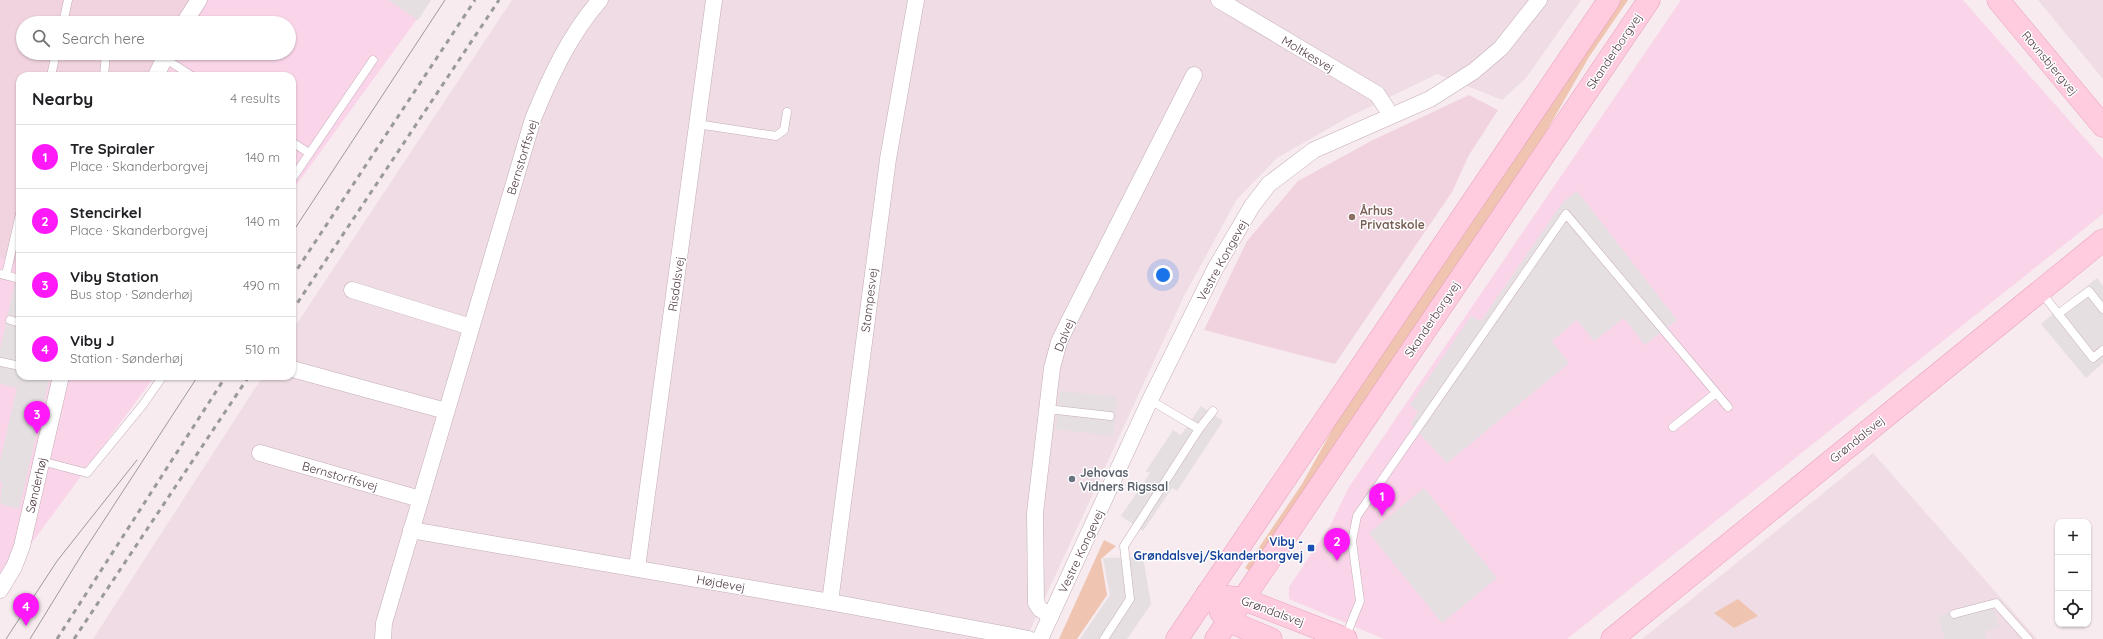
<!DOCTYPE html>
<html lang="en">
<head>
<meta charset="utf-8">
<style>
  body { margin:0; font-family:Quicksand,sans-serif; background:#f6f6f6; color:#202124 }
  .controls { position:absolute; right:12px; bottom:12px; display:grid; overflow:hidden; border-radius:8px; box-shadow:0 1px 3px #0004 }
  .controls button { width:36px; height:36px; display:grid; place-items:center; padding:0; border:0; border-bottom:1px solid #e0e0e0; background:#fff; color:#202124; font:20px sans-serif }
  .you { position:absolute; left:1163px; top:275px; width:14px; height:14px; margin:-10px; border:3px solid #fff; border-radius:50%; background:#1a73e8; box-shadow:0 0 0 6px #1a73e833 }
  .badge { display:grid; place-items:center; width:26px; height:26px; border-radius:50%; background:#ff19f9; color:#fff; font-size:13px; font-weight:700 }
  .pin { position:absolute; translate:-50% -33px; filter:drop-shadow(0 1px 2px #0008) }
  .pin::after { content:''; position:absolute; top:21px; width:14px; height:12px; background:inherit; clip-path:polygon(0 0,100% 0,50% 100%) }
  .list { margin:0; padding:0; list-style:none }
  h2 { display:flex; justify-content:space-between; align-items:center; height:52px; margin:0; padding:0 16px; font-size:17px }
  h2 small { font-size:13px; font-weight:400; color:#757577 }
  .list li { display:grid; grid-template-columns:26px 1fr auto; gap:12px; align-items:center; box-sizing:border-box; height:64px; padding:0 16px; border-top:1px solid #e0e0e0 }
  .list b { display:block; font-size:15px; white-space:nowrap }
  .list p { margin:0; font-size:13px; white-space:nowrap; color:#757577 }
  .list em { font-size:13px; font-style:normal; color:#757577 }
  .icon { flex:none; width:22px; height:22px; fill:none; stroke:currentColor; stroke-width:2; stroke-linecap:round; stroke-linejoin:round }
  .map { position:relative; flex:none; width:2103px; height:639px; overflow:hidden }
  .search { position:absolute; background:#fff; box-shadow:0 1px 3px #0004; left:16px; top:16px; width:280px; height:44px; display:flex; align-items:center; gap:10px; box-sizing:border-box; padding:0 14px; border-radius:22px; color:#757577; font-size:15px }
  .panel { position:absolute; background:#fff; box-shadow:0 1px 3px #0004; left:16px; top:72px; width:280px; height:308px; border-radius:12px }
  .map>svg:first-child { display:block }
  .residential { fill:#efdce5 }
  .commercial { fill:#fad5e9; fill-rule:evenodd }
  .education { fill:#f1d3df }
  .green { fill:#efc4b0 }
  .parking { fill:#e5dfe2 }
  .lines { fill:none; stroke-linecap:round; stroke-linejoin:round }
  .lane-casing { stroke:#c4acb7; stroke-width:9 }
  .street-casing { stroke:#c4acb7; stroke-width:17 }
  .secondary-casing { stroke:#e79eba; stroke-width:23 }
  .lane { stroke:#fff; stroke-width:8 }
  .street { stroke:#fff; stroke-width:16 }
  .secondary { stroke:#ffccdf; stroke-width:22 }
  .tram { stroke:#9a9a9a; stroke-width:1 }
  .rail { stroke:#9a9a9a; stroke-width:3; stroke-dasharray:5 5; stroke-linecap:butt }
  .education-dot { fill:#8d6e63; stroke:#fff; stroke-width:1.5 }
  .worship-dot { fill:#6b7280; stroke:#fff; stroke-width:1.5 }
  .transit-dot { fill:#1a4fb4; stroke:#fff; stroke-width:1.5 }
  .labels { text-anchor:middle; dominant-baseline:central; stroke-width:3; stroke-linejoin:round; paint-order:stroke }
  .street-label { font-size:12px; fill:#4c3742; stroke:#fff }
  .education-label { font-size:12px; font-weight:bold; fill:#785e54; stroke:#fff; text-anchor:start }
  .worship-label { font-size:12px; font-weight:bold; fill:#5b616d; stroke:#fff; text-anchor:start }
  .transit-label { font-size:12px; font-weight:bold; fill:#164399; stroke:#fff; text-anchor:end }
</style>
</head>
<body>
<div class="map">
<svg width="2103" height="639" viewBox="0 0 2103 639">
  <rect width="100%" height="100%" fill="#f7ebf0"/>
  <g class="residential">
    <path d="M512,0H1581L1526,78L1502,100L1437,74L1347,118L1277,158L1237,199L1184,296L1026,639H93L263,376H292V331Z"/>
    <path d="M2038,0H2103V79Z"/>
    <path d="M1873,453L2037,639H1642Z"/>
  </g>
  <g class="commercial">
    <path d="M0,0H431L292,191V76H20V376H155L14,567L0,580ZM23,23H289V53H23Z"/>
    <path d="M1681,0H1963L2103,159V214L1567,639H1384L1289,599V587L1330,526L1349,487Z"/>
  </g>
  <g class="education">
    <path d="M0,0H192L177,23H23V53H158L146,76H20V263L0,258Z"/>
    <path d="M1469,95L1498,110L1469,155L1452,192L1335,364L1204,330L1247,241L1298,181L1371,141Z"/>
  </g>
  <g class="green">
    <path d="M1621,0H1628L1589,57L1538,146L1250,571L1245,568L1302,484L1337,421Z"/>
    <path d="M1104,540L1116,546L1101,559L1107,595L1077,639H1059Z"/>
    <path d="M1738,599L1758,616L1734,628L1714,613Z"/>
  </g>
  <g class="parking">
    <path d="M388,0H431L418,20Z"/>
    <path d="M1577,191L1677,320L1645,345L1624,318L1594,341L1577,320L1552,341L1569,363L1447,463L1411,424L1418,412L1410,405L1471,316L1481,321L1563,202Z"/>
    <path d="M19,265L20,376H50L19,509L0,504L2,482L0,481V462L17,388L0,384V349Z"/>
    <path d="M2097,278L2103,286V363L2086,378L2041,324Z"/>
    <path d="M1060,391L1117,397L1113,436L1056,429Z"/>
    <path d="M1201,406L1223,421L1177,491L1172,488L1143,531L1121,516L1150,473L1146,471L1173,430L1181,435Z"/>
    <path d="M1424,488L1497,578L1442,623L1369,533Z"/>
    <path d="M1143,557L1151,604L1127,639H1080L1110,595L1103,558Z"/>
    <path d="M1991,600L1999,627L1984,632L1986,639H1945L1938,616Z"/>
  </g>
  <g class="lines">
    <defs>
      <g id="lane">
        <path d="M63,23L68,0"/>
        <path d="M164,58L192,76"/>
        <path d="M51,76L56,53"/>
        <path d="M104,76L106,53"/>
        <path d="M697,124L776,136L784,130L787,112"/>
        <path d="M292,142L309,153"/>
        <path d="M292,179L373,60"/>
        <path d="M0,274L20,279"/>
        <path d="M6,275L20,214"/>
        <path d="M2041,292L2093,358L2103,350"/>
        <path d="M2058,314L2089,291L2103,309"/>
        <path d="M10,320L20,323"/>
        <path d="M1,362L20,366"/>
        <path d="M1150,400L1199,429"/>
        <path d="M1047,409L1110,416"/>
        <path d="M1673,427L1716,393"/>
        <path d="M41,461L87,473L142,406L163,376"/>
        <path d="M1954,614L1996,603L2028,639"/>
        <path d="M1345,638L1360,601L1352,541L1357,516L1566,214L1728,407"/>
        <path d="M1104,639L1130,599L1124,546L1199,429L1213,411"/>
      </g>
      <g id="street">
        <path d="M1219,0L1377,94L1391,115"/>
        <path d="M184,23L199,0"/>
        <path d="M156,76L167,53"/>
        <path d="M352,290L471,327"/>
        <path d="M292,369L446,411"/>
        <path d="M260,453L420,499"/>
        <path d="M411,530L830,602L1029,639"/>
        <path d="M637,568L714,0"/>
        <path d="M0,590L14,567L22,546L61,376"/>
        <path d="M830,602L888,159L916,0"/>
        <path d="M1051,616L1040,609L1036,603L1035,513L1052,368L1059,342L1070,319L1194,75"/>
        <path d="M383,639L384,623L533,119C550,77 570,34 600,0"/>
        <path d="M1040,639L1150,400L1215,269L1252,206L1269,184L1314,150L1430,99L1474,71L1501,48L1539,0"/>
      </g>
      <g id="secondary">
        <path d="M1998,0L2103,126"/>
        <path d="M1207,594L1243,599L1346,639"/>
        <path d="M1220,611L1228,621L1271,639"/>
        <path d="M1177,639L1609,0"/>
        <path d="M1216,639L1649,0"/>
        <path d="M1612,639L2103,240"/>
      </g>
    </defs>
    <use href="#lane" class="lane-casing"/>
    <use href="#street" class="street-casing"/>
    <use href="#secondary" class="secondary-casing"/>
    <use href="#lane" class="lane"/>
    <use href="#street" class="street"/>
    <use href="#secondary" class="secondary"/>
    <g class="tram">
      <path d="M292,233L445,0"/>
      <path d="M6,639L57,561L137,460"/>
      <path d="M30,639L84,551L198,376"/>
    </g>
    <g class="rail">
      <path d="M292,277L475,0"/>
      <path d="M292,311L499,0"/>
      <path d="M57,639L226,376"/>
      <path d="M74,639L249,376"/>
    </g>
  </g>
  <circle class="education-dot" cx="1352" cy="217" r="4"/>
  <circle class="worship-dot" cx="1072" cy="479" r="4"/>
  <rect class="transit-dot" x="1307" y="544" width="8" height="8" rx="2"/>
  <g class="labels">
    <g class="street-label">
      <text transform="translate(1614 51) rotate(-56)">Skanderborgvej</text>
      <text transform="translate(1308 54) rotate(31)">Moltkesvej</text>
      <text transform="translate(2050 63) rotate(50)">Ravnsbjergvej</text>
      <text transform="translate(522 157) rotate(-73)">Bernstorffsvej</text>
      <text transform="translate(1222 260) rotate(-61)">Vestre Kongevej</text>
      <text transform="translate(676 284) rotate(-82)">Risdalsvej</text>
      <text transform="translate(869 300) rotate(-83)">Stampesvej</text>
      <text transform="translate(1432 319) rotate(-56)">Skanderborgvej</text>
      <text transform="translate(1064 335) rotate(-68)">Dalvej</text>
      <text transform="translate(1857 439) rotate(-39)">Grøndalsvej</text>
      <text transform="translate(340 476) rotate(16)">Bernstorffsvej</text>
      <text transform="translate(36 485) rotate(-77)">Sønderhøj</text>
      <text transform="translate(1081 551) rotate(-65)">Vestre Kongevej</text>
      <text transform="translate(721 583) rotate(10)">Højdevej</text>
      <text transform="translate(1273 611) rotate(20)">Grøndalsvej</text>
    </g>
    <g class="education-label">
      <text x="1360" y="210">Århus<tspan x="1360" dy="14">Privatskole</tspan></text>
    </g>
    <g class="worship-label">
      <text x="1080" y="472">Jehovas<tspan x="1080" dy="14">Vidners Rigssal</tspan></text>
    </g>
    <g class="transit-label">
      <text x="1303" y="541">Viby -<tspan x="1303" dy="14">Grøndalsvej/Skanderborgvej</tspan></text>
    </g>
  </g>
</svg>
<div class="controls">
<button>+</button>
<button>−</button>
<button><svg class="icon" aria-label="locate" viewBox="0 0 24 24"><circle cx="12" cy="12" r="6"/><path d="M12 2v4M12 18v4M2 12h4M18 12h4"/></svg></button>
</div>
<div class="you"></div>
<div class="pin badge" style="left:1382px;top:516px">1</div>
<div class="pin badge" style="left:1337px;top:561px">2</div>
<div class="pin badge" style="left:37px;top:434px">3</div>
<div class="pin badge" style="left:26px;top:626px">4</div>
<div class="search"><svg class="icon" aria-label="search" viewBox="0 0 24 24"><circle cx="10" cy="10" r="6"/><path d="M15 15l6 6"/></svg>Search here</div>
<section class="panel">
<h2>Nearby<small>4 results</small></h2>
<ul class="list">
<li><span class="badge">1</span><div><b>Tre Spiraler</b><p>Place · Skanderborgvej</p></div><em>140 m</em></li>
<li><span class="badge">2</span><div><b>Stencirkel</b><p>Place · Skanderborgvej</p></div><em>140 m</em></li>
<li><span class="badge">3</span><div><b>Viby Station</b><p>Bus stop · Sønderhøj</p></div><em>490 m</em></li>
<li><span class="badge">4</span><div><b>Viby J</b><p>Station · Sønderhøj</p></div><em>510 m</em></li>
</ul>
</section>
</div>
</body>
</html>
